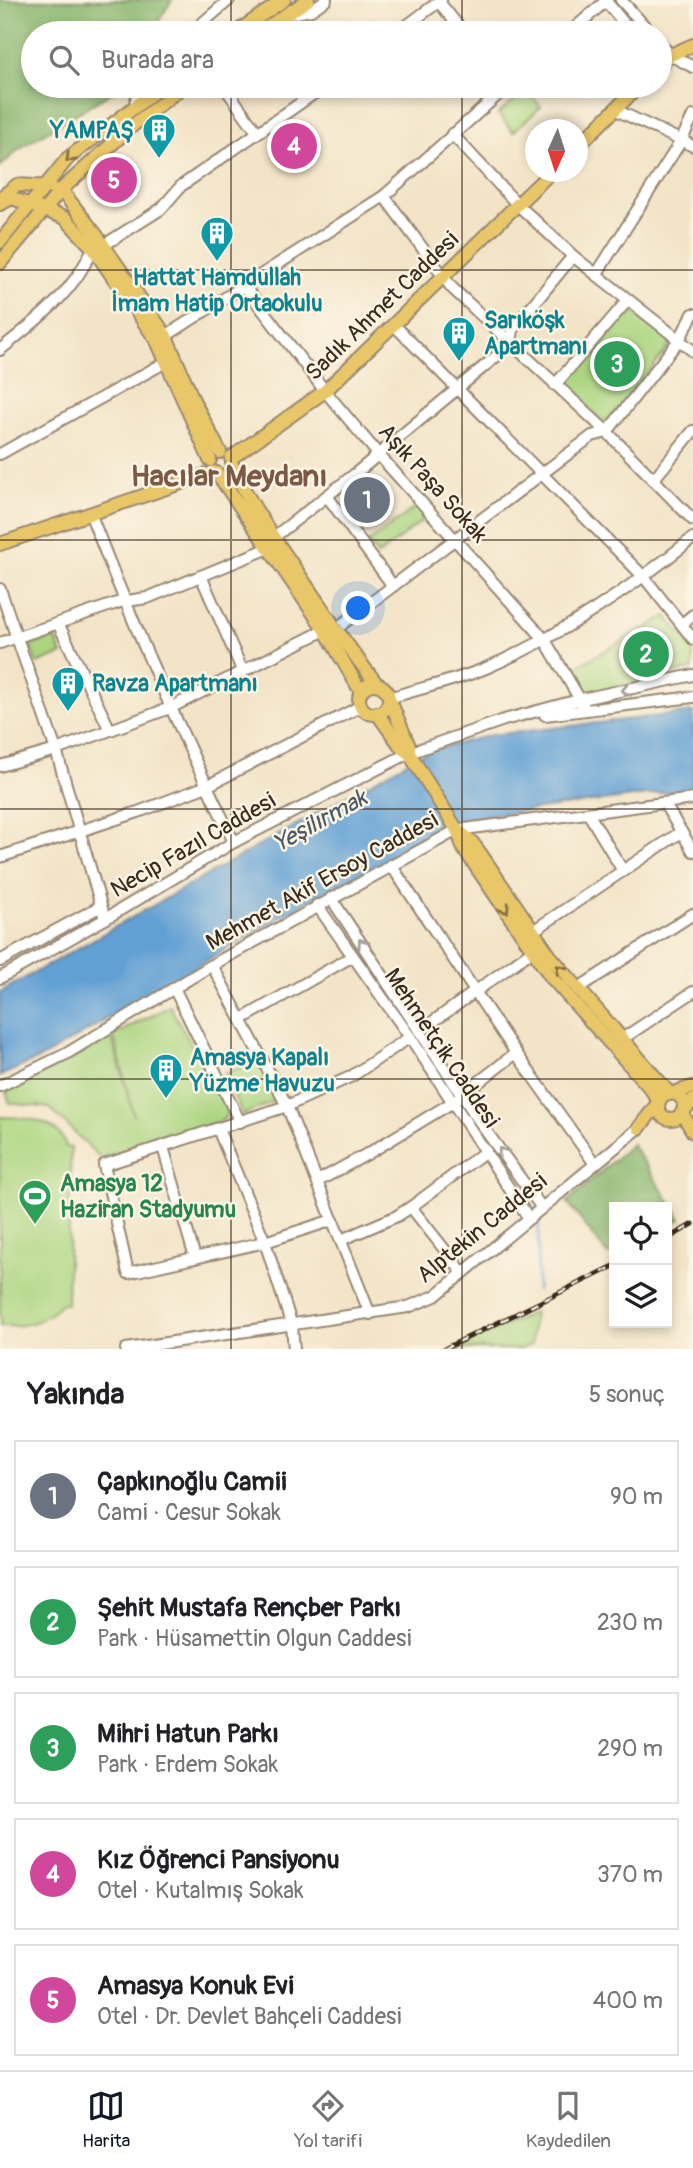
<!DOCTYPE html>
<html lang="tr">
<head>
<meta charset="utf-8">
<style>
  body { margin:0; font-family:Pangolin,sans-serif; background:#f2f2f2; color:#202124 }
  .controls { position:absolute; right:21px; bottom:21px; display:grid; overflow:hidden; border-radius:0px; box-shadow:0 4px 10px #0003 }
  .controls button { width:63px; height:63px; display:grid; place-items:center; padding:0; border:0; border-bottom:2px solid #e0e0e0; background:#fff; color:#202124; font:35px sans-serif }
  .compass { position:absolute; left:525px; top:119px; width:63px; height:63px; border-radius:50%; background:#fff; box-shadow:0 4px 10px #0003; rotate:183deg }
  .you { position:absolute; left:359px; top:609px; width:24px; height:24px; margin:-18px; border:5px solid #fff; border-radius:50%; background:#1a73e8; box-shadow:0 0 0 10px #1a73e833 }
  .badge { display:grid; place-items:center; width:46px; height:46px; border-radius:50%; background:#111827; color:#fff; font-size:23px; font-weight:700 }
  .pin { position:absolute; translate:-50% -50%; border:4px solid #fff; box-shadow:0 2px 7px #0006 }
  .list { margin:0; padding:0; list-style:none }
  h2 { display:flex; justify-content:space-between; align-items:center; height:91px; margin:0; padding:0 28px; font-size:30px }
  h2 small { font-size:23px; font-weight:400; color:#757577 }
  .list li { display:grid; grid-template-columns:46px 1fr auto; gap:21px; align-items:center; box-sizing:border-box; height:112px; margin:0 14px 14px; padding:0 14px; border:2px solid #e0e0e0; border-radius:0px }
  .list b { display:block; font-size:26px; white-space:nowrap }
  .list p { margin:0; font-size:23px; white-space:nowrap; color:#757577 }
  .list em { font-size:23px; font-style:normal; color:#757577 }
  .icon { flex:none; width:38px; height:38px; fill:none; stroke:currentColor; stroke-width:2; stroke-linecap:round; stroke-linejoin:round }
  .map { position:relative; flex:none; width:693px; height:1349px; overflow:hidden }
  .search { position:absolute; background:#fff; box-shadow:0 4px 10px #0003; left:21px; right:21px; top:21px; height:77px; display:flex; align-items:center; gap:18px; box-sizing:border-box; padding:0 24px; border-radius:38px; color:#757577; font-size:26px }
  .sheet { height:721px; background:#fff }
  nav { display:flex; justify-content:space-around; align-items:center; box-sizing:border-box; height:98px; border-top:2px solid #e0e0e0; background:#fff; font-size:19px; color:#757577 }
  nav a { display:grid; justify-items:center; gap:4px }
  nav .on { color:#111827 }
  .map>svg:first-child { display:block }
  .green { fill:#acd580; stroke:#74804f; stroke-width:2 }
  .forest { fill:#89b66e; stroke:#627046; stroke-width:2 }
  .water { fill:#62a0d4; stroke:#4e6579; stroke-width:2 }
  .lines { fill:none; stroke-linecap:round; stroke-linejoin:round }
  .stream { stroke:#62a0d4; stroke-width:2.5 }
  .minor-casing { stroke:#978773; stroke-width:14 }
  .major-casing { stroke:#978773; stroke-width:16 }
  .minor { stroke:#fff; stroke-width:10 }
  .major { stroke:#e9c769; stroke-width:12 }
  .rail-casing { stroke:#3b2a1e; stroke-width:5 }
  .rail { stroke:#fcf5e5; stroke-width:2.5; stroke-dasharray:8; stroke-linecap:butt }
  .oneway { stroke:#897140 }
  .oneway2 { stroke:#a79f9a }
  .grid { fill:none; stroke:#3b2a1e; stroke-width:2; stroke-opacity:0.55 }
  .labels { text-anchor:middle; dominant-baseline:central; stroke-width:5; stroke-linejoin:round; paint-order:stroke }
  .culture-label { font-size:23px; font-weight:bold; fill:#0d838f; stroke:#fcf5e5; text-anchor:start }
  .street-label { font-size:23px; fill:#3b2a1e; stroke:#fcf5e5 }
  .leisure-label { font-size:23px; font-weight:bold; fill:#27864d; stroke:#fcf5e5; text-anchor:start }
  .water-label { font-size:24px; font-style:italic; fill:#4b5967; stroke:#fcf5e5 }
  .district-label { font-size:30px; font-weight:bold; fill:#7c5847; stroke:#fcf5e5 }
</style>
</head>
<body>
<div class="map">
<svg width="693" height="1349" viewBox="0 0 693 1349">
  <rect width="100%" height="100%" fill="#fcf5e5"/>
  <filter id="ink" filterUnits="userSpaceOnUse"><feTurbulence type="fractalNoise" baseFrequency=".0143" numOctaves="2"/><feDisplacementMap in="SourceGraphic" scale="14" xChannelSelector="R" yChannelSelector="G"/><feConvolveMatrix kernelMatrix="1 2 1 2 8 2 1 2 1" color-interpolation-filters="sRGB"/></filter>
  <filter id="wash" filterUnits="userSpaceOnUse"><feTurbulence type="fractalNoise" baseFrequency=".00686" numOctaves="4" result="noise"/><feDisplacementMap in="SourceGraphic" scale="28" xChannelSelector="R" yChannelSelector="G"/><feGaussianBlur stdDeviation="1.57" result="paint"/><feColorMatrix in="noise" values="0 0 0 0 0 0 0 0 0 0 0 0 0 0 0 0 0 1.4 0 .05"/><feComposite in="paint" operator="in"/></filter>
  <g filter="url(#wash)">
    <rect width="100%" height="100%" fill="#f3e4c8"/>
    <g class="green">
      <path d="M527,90L541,107L513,132L498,114Z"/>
      <path d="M629,309L669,339V347L610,419L602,421L567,387L565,380L623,310Z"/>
      <path d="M417,506L427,517L378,555L368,543Z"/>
      <path d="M667,616L693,649V669L588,693L572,669Z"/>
      <path d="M55,637L62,654L37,664L30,646Z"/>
      <path d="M170,1006L226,1109V1117L220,1122L142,1147L100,1158L50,1108L10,1103L6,1092L112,1038L134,1117L114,1035Z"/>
      <path d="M258,1060L276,1100L243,1115L224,1074Z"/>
      <path d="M0,1117C24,1117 59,1119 66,1147L71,1148L67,1304H60C45,1323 24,1327 0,1326Z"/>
      <path d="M534,1312L531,1345L521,1349H455Z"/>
    </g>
    <g class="forest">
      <path d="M0,0H172L151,33H33V86H117L114,91L20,148L0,167Z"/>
      <path d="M632,1144L681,1219L667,1226V1207H614V1252L608,1255L567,1202Z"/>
    </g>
    <path class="water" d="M693,712V789L461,819L305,903L41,1058L0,1076V992L425,752L491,735Z"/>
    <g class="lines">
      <g class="stream">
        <path d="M496,1153L533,1212"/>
        <path d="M536,1218L539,1224L537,1291"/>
      </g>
    </g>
  </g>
  <g filter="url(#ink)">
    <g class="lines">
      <defs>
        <g id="minor">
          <path d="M605,0L632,33"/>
          <path d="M621,0L651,33"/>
          <path d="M439,2L464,33"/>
          <path d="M290,14L311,10L326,0"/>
          <path d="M191,33L229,0"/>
          <path d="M397,33L441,0"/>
          <path d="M569,33L607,0"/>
          <path d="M660,43L670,55L693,67"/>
          <path d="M224,86L257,132"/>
          <path d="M134,107L140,86"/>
          <path d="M616,110L693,146"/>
          <path d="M452,134L517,204L573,256L693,351"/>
          <path d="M384,196L452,288L607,432L693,520"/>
          <path d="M596,275L681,141L693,116"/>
          <path d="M245,287L325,391L378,454L545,640L586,710"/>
          <path d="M394,325L644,577L693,639"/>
          <path d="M161,339L384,196L508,86"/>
          <path d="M0,350C38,319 73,294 93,248L104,245L161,209L181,186L325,86"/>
          <path d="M555,385L627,301"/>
          <path d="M0,454L166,362"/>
          <path d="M653,480L693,431"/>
          <path d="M327,496L393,586"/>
          <path d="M90,513C133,625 181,734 234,842"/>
          <path d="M274,537L355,474L511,344L513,329L573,256"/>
          <path d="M201,576L243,672"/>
          <path d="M0,589L56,750L105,919"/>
          <path d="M58,623L110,730"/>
          <path d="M682,624L693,615"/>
          <path d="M336,629L592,436L607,432L679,340L693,314"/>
          <path d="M0,643L120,602L147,598L269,548"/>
          <path d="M389,698C421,688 455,681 486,668C561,636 630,589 693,538"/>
          <path d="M545,715L693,697"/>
          <path d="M0,766L56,750L170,708L325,630"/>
          <path d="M664,803L693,851"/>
          <path d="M588,813L623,871"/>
          <path d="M0,857L138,812L207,786L361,706"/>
          <path d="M391,865L516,1053L595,1164"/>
          <path d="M331,898L486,1131L542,1208"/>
          <path d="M317,905L410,1037L528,1217"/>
          <path d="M533,931L681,832"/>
          <path d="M0,961L101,906"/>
          <path d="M212,965L287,1106L370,1314"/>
          <path d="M0,978L105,919L234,842L409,753L504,720L582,699L693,675"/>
          <path d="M174,988L240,1122"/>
          <path d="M577,989L693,914"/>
          <path d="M242,1019L353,956"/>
          <path d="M420,1031L532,951"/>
          <path d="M622,1039L693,992"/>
          <path d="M0,1086L66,1054L212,965L457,830L693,799"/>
          <path d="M218,1129L265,1242L292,1326L294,1349"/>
          <path d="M163,1147L195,1258"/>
          <path d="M318,1181L369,1153L453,1102L516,1053"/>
          <path d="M333,1220L265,1242L128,1273L104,1165L287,1106L352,1076L410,1037"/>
          <path d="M341,1240L397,1216L411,1207"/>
          <path d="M463,1273L411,1207L486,1151"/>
          <path d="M126,1349L408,1307L435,1296L639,1128"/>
        </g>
        <g id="major">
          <path d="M235,33L284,0"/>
          <path d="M259,33L308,0"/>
          <path d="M660,65L670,55L693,45"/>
          <path d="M578,146L639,86"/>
          <path d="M61,190L97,236L166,336L194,402L220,452"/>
          <path d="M0,198L17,185L51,187"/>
          <path d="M0,204L12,198L65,218L93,248L157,341L210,460"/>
          <path d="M0,242L68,158L162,86"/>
          <path d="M0,263L61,190L132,126L184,86"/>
          <path d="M231,458L325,391L551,172"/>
          <path d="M232,464C249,505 277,542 302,579C326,614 350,651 377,684"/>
          <path d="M217,473L325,630L361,692"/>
          <path d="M0,544L214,472"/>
          <circle cx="374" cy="699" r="15"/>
          <path d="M389,698L409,746V753"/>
          <path d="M377,713L402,748L409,753L457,830L464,849L551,977L651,1089L659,1102L639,1128"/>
          <path d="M457,830L471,841L480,853L550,956L670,1094L693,1087"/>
          <circle cx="671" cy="1106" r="13"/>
          <path d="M693,1100L682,1113L693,1132"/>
        </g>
      </defs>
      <use href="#minor" class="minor-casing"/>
      <use href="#major" class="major-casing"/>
      <use href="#minor" class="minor"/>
      <use href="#major" class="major"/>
      <defs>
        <g id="rail">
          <path d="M667,1239L693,1224"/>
          <path d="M444,1349L614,1266"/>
        </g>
      </defs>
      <use href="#rail" class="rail-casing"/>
      <use href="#rail" class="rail"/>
    </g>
    <defs><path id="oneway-chevron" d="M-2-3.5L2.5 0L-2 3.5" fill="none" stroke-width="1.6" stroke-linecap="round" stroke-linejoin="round" transform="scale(1.75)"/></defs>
    <g class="oneway">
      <use href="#oneway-chevron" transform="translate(70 158) rotate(136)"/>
      <use href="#oneway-chevron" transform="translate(505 909) rotate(57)"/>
      <use href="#oneway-chevron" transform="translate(560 969) rotate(-129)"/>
    </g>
    <g class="oneway2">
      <use href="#oneway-chevron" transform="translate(626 690) rotate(168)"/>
      <use href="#oneway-chevron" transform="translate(362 943) rotate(-124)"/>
      <use href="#oneway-chevron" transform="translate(502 1152) rotate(-126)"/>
    </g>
  </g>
  <path class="grid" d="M231,0V33M462,0V33M231,86V1349M462,86V1349M0,270H693M0,540H693M0,809H693M0,1079H693"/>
  <defs>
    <symbol id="building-pin" viewBox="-11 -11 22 30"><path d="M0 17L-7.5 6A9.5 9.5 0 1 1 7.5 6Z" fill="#0f9aa8" stroke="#fcf5e5"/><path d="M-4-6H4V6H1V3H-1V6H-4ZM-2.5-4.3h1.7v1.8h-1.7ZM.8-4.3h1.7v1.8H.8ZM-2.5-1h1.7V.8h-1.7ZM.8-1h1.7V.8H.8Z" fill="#fff"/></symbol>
    <symbol id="stadium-pin" viewBox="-11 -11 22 30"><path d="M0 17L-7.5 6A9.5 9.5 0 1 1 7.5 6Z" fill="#2e9e5b" stroke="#fcf5e5"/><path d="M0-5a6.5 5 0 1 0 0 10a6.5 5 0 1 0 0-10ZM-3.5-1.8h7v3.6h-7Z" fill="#fff"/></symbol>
  </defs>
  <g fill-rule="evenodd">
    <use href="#building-pin" x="140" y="111" width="38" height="52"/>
    <use href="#building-pin" x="198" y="214" width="38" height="52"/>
    <use href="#building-pin" x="440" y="314" width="38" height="52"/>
    <use href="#building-pin" x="49" y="664" width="38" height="52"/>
    <use href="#building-pin" x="147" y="1051" width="38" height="52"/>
    <use href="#stadium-pin" x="16" y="1177" width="38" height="52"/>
  </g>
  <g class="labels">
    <g class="culture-label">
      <text x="134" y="130" text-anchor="end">YAMPAŞ</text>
      <text x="217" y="277" text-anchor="middle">Hattat Hamdullah<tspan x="217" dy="26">İmam Hatip Ortaokulu</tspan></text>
      <text x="484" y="320">Sarıköşk<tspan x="484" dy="26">Apartmanı</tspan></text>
      <text x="92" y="683">Ravza Apartmanı</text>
      <text x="190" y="1057">Amasya Kapalı<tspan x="190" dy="26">Yüzme Havuzu</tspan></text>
    </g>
    <g class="street-label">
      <text transform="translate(382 306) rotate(-44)">Sadık Ahmet Caddesi</text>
      <text transform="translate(433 483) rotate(48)">Aşık Paşa Sokak</text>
      <text transform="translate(193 845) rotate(-30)">Necip Fazıl Caddesi</text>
      <text transform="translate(322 881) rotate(-29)">Mehmet Akif Ersoy Caddesi</text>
      <text transform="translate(442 1048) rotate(56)">Mehmetçik Caddesi</text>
      <text transform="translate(482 1228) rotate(-39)">Alptekin Caddesi</text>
    </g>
    <g class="leisure-label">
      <text x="60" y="1183">Amasya 12<tspan x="60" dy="26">Haziran Stadyumu</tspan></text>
    </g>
    <g class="water-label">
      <text transform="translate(320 821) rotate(-29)">Yeşilırmak</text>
    </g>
    <g class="district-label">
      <text x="229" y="476">Hacılar Meydanı</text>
    </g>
  </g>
</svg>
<div class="controls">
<button><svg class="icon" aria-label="locate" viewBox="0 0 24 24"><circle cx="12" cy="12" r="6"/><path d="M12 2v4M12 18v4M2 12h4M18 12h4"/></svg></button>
<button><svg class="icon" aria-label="layers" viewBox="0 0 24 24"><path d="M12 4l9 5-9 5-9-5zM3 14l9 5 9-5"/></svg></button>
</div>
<svg class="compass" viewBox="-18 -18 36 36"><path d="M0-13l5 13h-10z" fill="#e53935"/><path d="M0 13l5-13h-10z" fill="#757577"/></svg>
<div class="you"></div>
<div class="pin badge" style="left:367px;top:500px;background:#6b7280">1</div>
<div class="pin badge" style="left:646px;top:654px;background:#2e9e5b">2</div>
<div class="pin badge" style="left:617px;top:364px;background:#2e9e5b">3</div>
<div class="pin badge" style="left:294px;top:146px;background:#d1479c">4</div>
<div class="pin badge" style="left:114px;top:180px;background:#d1479c">5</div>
<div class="search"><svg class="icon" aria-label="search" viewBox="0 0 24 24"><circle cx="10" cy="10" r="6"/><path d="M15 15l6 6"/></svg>Burada ara</div>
</div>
<section class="sheet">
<h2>Yakında<small>5 sonuç</small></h2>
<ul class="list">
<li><span class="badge" style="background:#6b7280">1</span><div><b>Çapkınoğlu Camii</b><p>Cami · Cesur Sokak</p></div><em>90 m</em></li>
<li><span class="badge" style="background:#2e9e5b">2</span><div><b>Şehit Mustafa Rençber Parkı</b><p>Park · Hüsamettin Olgun Caddesi</p></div><em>230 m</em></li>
<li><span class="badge" style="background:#2e9e5b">3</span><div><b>Mihri Hatun Parkı</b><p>Park · Erdem Sokak</p></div><em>290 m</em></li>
<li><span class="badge" style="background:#d1479c">4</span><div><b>Kız Öğrenci Pansiyonu</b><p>Otel · Kutalmış Sokak</p></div><em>370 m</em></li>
<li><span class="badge" style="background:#d1479c">5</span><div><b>Amasya Konuk Evi</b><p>Otel · Dr. Devlet Bahçeli Caddesi</p></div><em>400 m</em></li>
</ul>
</section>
<nav>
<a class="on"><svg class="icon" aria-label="map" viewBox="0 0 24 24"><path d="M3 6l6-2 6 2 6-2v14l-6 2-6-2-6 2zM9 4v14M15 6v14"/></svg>Harita</a>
<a><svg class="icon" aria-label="directions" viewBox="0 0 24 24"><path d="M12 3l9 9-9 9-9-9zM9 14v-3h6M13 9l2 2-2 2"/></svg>Yol tarifi</a>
<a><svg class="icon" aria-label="saved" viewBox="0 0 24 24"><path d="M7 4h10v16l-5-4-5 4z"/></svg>Kaydedilen</a>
</nav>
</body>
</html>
